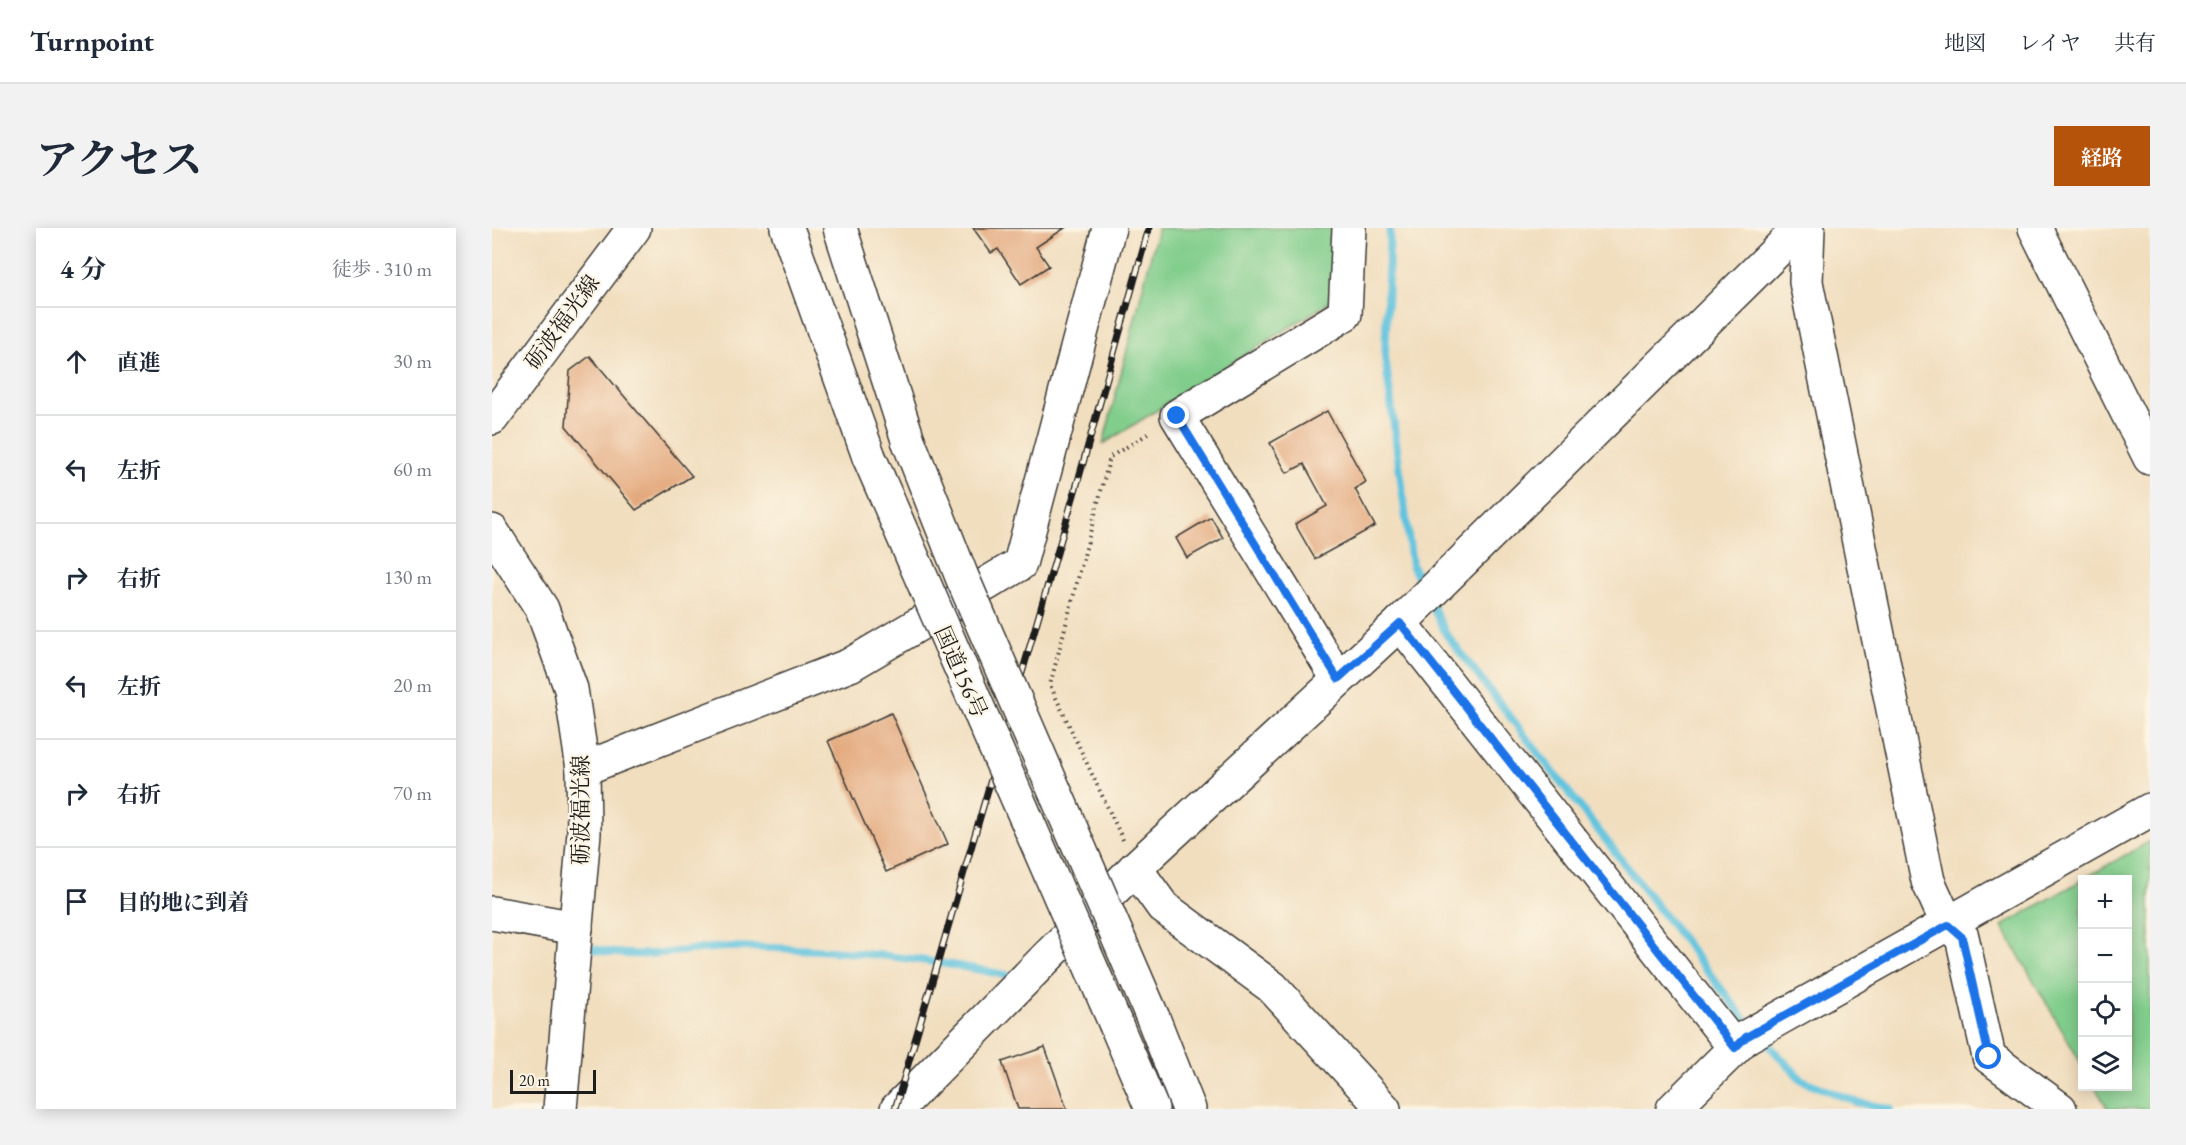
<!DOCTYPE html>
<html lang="ja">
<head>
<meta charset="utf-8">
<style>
  body { margin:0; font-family:"EB Garamond","Noto Serif JP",serif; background:#f2f2f3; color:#1f2937 }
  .controls { position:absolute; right:18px; bottom:18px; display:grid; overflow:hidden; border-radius:0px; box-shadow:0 3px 15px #0003 }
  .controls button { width:54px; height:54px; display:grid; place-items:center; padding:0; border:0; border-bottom:2px solid #e0e1e3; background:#fff; color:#1f2937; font:30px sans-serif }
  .scale { position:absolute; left:18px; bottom:15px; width:86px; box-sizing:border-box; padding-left:6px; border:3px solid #1c1c1c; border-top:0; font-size:16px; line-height:21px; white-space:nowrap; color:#1c1c1c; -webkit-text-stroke:4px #fcf5e5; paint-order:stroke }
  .stop { position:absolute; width:18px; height:18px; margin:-14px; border:4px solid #1a73e8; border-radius:50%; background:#fff }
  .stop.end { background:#1a73e8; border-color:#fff; box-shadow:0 2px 6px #0008 }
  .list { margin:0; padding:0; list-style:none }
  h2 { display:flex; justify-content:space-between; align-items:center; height:78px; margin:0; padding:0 24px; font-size:26px }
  h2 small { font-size:20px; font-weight:400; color:#747a83 }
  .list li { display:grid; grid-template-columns:39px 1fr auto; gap:18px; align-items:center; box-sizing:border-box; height:108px; padding:0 24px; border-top:2px solid #e0e1e3 }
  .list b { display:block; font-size:22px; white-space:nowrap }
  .list em { font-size:20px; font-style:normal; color:#747a83 }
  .icon { flex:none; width:33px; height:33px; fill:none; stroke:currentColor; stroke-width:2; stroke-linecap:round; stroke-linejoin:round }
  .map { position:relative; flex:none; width:1658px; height:881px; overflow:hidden; border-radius:0px }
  header { display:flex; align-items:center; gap:36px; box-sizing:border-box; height:84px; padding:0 30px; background:#fff; border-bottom:2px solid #e0e1e3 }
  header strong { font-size:28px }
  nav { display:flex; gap:33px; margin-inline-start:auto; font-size:21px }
  .intro { display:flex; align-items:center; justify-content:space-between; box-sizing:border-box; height:144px; padding:0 36px }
  h1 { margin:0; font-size:42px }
  .button { padding:15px 27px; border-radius:0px; background:#b45309; color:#fff; font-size:21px; font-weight:700 }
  main { display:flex; gap:36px; padding:0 36px }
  aside { flex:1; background:#fff; border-radius:0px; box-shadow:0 3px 15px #0003 }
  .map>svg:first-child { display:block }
  .green { fill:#81cd8c; stroke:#4e7454; stroke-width:1.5 }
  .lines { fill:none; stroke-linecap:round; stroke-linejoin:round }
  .stream { stroke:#60c3de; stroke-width:8 }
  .building { fill:#e3a87d }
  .minor-casing { stroke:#3c3934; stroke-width:36 }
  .major-casing { stroke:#3c3934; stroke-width:36 }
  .highway-casing { stroke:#3c3934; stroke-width:36 }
  .path { stroke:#3c3934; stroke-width:4; stroke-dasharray:1.5 4.5; stroke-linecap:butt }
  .minor { stroke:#fff; stroke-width:33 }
  .major { stroke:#fff; stroke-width:33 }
  .highway { stroke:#fff; stroke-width:33 }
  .rail-casing { stroke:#1c1c1c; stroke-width:7 }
  .rail { stroke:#fcf5e5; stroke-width:4.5; stroke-dasharray:14; stroke-linecap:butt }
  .highway-bridge-casing { stroke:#3c3934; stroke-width:36; stroke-linecap:butt }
  .highway-bridge { stroke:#fff; stroke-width:33 }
  .route { stroke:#1a73e8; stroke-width:8 }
  .labels { text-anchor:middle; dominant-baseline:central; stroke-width:4.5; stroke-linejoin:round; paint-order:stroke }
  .street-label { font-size:22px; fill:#1c1c1c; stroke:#fcf5e5 }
</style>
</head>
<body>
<header>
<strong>Turnpoint</strong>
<nav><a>地図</a><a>レイヤ</a><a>共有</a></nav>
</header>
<div class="intro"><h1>アクセス</h1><a class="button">経路</a></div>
<main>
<aside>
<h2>4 分<small>徒歩 · 310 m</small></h2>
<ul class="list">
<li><svg class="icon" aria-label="ahead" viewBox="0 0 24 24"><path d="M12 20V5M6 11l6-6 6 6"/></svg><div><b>直進</b></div><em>30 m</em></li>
<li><svg class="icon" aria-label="left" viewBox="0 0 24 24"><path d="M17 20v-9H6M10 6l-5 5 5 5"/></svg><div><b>左折</b></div><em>60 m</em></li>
<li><svg class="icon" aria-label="right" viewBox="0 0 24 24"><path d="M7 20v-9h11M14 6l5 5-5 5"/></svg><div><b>右折</b></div><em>130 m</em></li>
<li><svg class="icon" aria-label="left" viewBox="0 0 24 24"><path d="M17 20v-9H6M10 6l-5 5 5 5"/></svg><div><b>左折</b></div><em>20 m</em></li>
<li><svg class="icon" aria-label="right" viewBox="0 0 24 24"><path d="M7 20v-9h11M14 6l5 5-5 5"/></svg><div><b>右折</b></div><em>70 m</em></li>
<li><svg class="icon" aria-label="arrive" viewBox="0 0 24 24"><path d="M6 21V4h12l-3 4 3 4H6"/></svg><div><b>目的地に到着</b></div></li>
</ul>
</aside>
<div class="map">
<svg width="1658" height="881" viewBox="0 0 1658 881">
  <rect width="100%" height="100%" fill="#fcf5e5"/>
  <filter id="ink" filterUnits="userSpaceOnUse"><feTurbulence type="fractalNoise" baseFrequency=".0167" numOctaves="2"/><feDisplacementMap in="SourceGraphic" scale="12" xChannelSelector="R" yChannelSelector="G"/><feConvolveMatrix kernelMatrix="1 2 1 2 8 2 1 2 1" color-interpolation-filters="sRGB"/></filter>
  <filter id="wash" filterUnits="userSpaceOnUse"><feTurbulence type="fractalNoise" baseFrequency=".008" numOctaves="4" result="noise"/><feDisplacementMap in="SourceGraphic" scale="24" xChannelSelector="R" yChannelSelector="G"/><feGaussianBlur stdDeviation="1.35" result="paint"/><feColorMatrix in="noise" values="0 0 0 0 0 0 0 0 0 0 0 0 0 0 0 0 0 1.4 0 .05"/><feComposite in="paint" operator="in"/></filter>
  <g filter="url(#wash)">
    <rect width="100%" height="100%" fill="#f1debf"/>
    <g class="green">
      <path d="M666,0H844L838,74L611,216Z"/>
      <path d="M1658,613V881H1616L1603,859L1636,858V652L1591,651Z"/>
      <path d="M1590,652V837L1510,698Z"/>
    </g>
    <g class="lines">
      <g class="stream">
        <path d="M898,0L893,128L920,337L932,361"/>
        <path d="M939,375L954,406L1258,798"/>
        <path d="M89,718C100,720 112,724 124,725C163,730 203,719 242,719C335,720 428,728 518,748"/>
        <path d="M1269,809L1310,852L1364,874L1398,881"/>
      </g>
    </g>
    <g id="blocks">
      <g class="building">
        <path d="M481,0H573L544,19L557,38L529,56L506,21L499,25Z"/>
        <path d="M98,128L200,248L144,282L74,198L78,143Z"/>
        <path d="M835,183L874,254L863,261L883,298L823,331L803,296L835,278L812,236L795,245L778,215Z"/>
        <path d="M719,289L731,310L695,330L684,310Z"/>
        <path d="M399,485L456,616L394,644L336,513Z"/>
        <path d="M553,819L575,881H526L510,834Z"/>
      </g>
    </g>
  </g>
  <g filter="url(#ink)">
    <use href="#blocks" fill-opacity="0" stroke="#3c3934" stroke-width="1.5"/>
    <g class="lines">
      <defs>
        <g id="minor">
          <path d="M1316,0L1314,54L1436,653L1456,697L1470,709L1497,829L1568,881"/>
          <path d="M1543,0L1658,230"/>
          <path d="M908,395L1243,820"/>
          <path d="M846,451L685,188L853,86L857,0"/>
          <path d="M91,541L358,437L528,336L617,0"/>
          <path d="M643,640L671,679L780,759L892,881"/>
          <path d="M0,685L84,700"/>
          <path d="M405,881L643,640L908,395L1308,0"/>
          <path d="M1181,881L1254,809L1658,582"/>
        </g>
        <g id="major">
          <path d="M0,190L142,0"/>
          <path d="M0,303L50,381L79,461L91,541L92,605L68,881"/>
        </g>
        <g id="highway">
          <path d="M295,0L377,229"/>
          <path d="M348,0L416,212"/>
          <path d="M661,790L697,881"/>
          <path d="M624,797L660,881"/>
        </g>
      </defs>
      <use href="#minor" class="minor-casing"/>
      <use href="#major" class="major-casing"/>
      <use href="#highway" class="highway-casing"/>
      <path class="path" d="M631,612L558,457L618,229L659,204"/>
      <use href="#minor" class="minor"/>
      <use href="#major" class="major"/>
      <use href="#highway" class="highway"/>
      <defs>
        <path id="rail" d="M403,881L586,253L657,0"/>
      </defs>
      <use href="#rail" class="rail-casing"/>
      <use href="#rail" class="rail"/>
      <defs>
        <g id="highway-bridge">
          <path d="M416,212L470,349L661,790"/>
          <path d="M377,229L624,797"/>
        </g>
      </defs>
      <use href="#highway-bridge" class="highway-bridge-casing"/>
      <use href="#highway-bridge" class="highway-bridge"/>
    </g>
  </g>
  <g class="lines" filter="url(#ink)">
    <path class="route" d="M685,188L846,451L908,395L1243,820L1254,809L1456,697L1470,709L1497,829"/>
  </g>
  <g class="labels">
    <g class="street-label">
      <text transform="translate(70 94) rotate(-54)">砺波福光線</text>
      <text transform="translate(469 444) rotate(66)">国道156号</text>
      <text transform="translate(88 582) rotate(-90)">砺波福光線</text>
    </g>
  </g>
</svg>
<div class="controls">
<button>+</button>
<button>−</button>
<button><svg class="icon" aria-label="locate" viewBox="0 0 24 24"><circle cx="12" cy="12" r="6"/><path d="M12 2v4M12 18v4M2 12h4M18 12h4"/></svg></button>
<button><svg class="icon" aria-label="layers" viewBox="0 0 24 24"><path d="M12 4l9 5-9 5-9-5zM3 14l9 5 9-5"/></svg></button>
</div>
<div class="scale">20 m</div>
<div class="stop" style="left:1497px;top:829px"></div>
<div class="stop end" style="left:685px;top:188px"></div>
</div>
</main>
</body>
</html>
